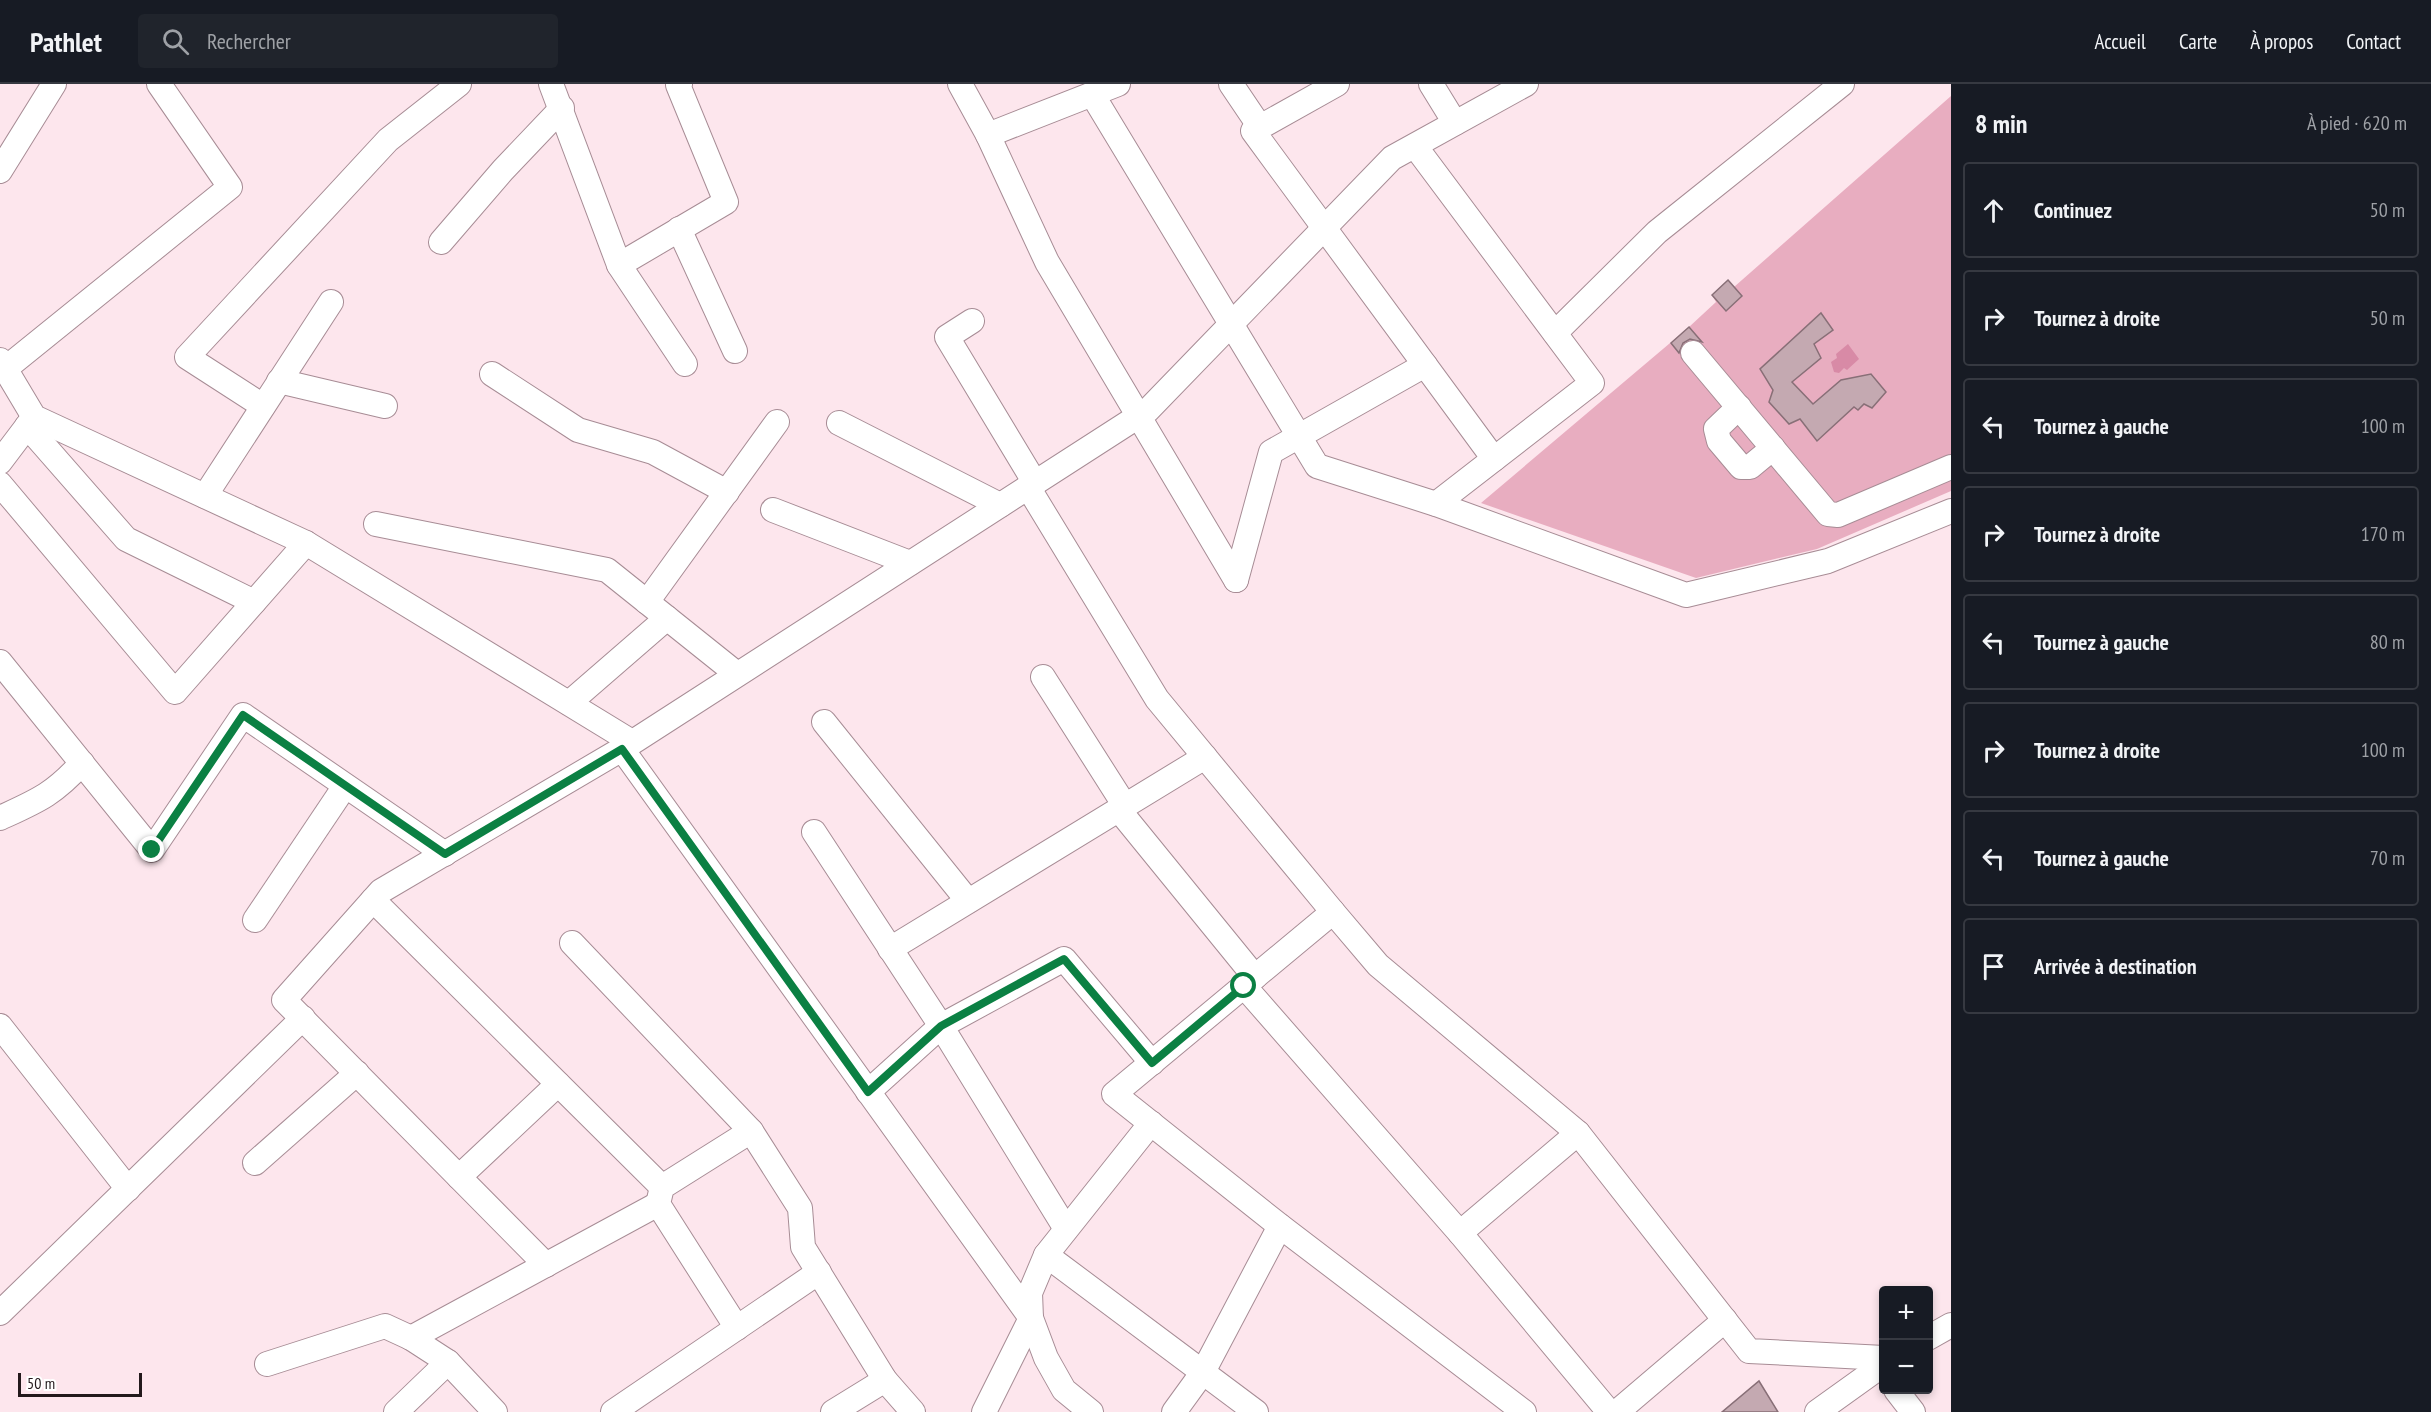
<!DOCTYPE html>
<html lang="fr">
<head>
<meta charset="utf-8">
<style>
  body { margin:0; font-family:"PT Sans Narrow",sans-serif; background:#20242c; color:#f1f3f6 }
  .controls { position:absolute; right:18px; bottom:18px; display:grid; overflow:hidden; border-radius:6px; box-shadow:0 3px 9px #0003 }
  .controls button { width:54px; height:54px; display:grid; place-items:center; padding:0; border:0; border-bottom:2px solid #363941; background:#171b24; color:#f1f3f6; font:30px sans-serif }
  .scale { position:absolute; left:18px; bottom:15px; width:124px; box-sizing:border-box; padding-left:6px; border:3px solid #23191c; border-top:0; font-size:16px; line-height:21px; white-space:nowrap; color:#23191c; -webkit-text-stroke:4px #fff; paint-order:stroke }
  .stop { position:absolute; width:18px; height:18px; margin:-14px; border:4px solid #0b8043; border-radius:50%; background:#fff }
  .stop.end { background:#0b8043; border-color:#fff; box-shadow:0 2px 6px #0008 }
  .list { margin:0; padding:0; list-style:none }
  h2 { display:flex; justify-content:space-between; align-items:center; height:78px; margin:0; padding:0 24px; font-size:26px }
  h2 small { font-size:20px; font-weight:400; color:#9ea1a6 }
  .list li { display:grid; grid-template-columns:39px 1fr auto; gap:18px; align-items:center; box-sizing:border-box; height:96px; margin:0 12px 12px; padding:0 12px; border:2px solid #363941; border-radius:6px }
  .list b { display:block; font-size:22px; white-space:nowrap }
  .list em { font-size:20px; font-style:normal; color:#9ea1a6 }
  .icon { flex:none; width:33px; height:33px; fill:none; stroke:currentColor; stroke-width:2; stroke-linecap:round; stroke-linejoin:round }
  .map { position:relative; flex:none; width:1951px; height:1328px; overflow:hidden }
  header { display:flex; align-items:center; gap:36px; box-sizing:border-box; height:84px; padding:0 30px; background:#171b24; border-bottom:2px solid #363941 }
  header strong { font-size:28px }
  nav { display:flex; gap:33px; margin-inline-start:auto; font-size:21px }
  .search { width:420px; height:54px; background:#20242c; display:flex; align-items:center; gap:15px; box-sizing:border-box; padding:0 21px; border-radius:6px; color:#9ea1a6; font-size:22px }
  main { display:flex }
  aside { flex:1; background:#171b24 }
  .map>svg:first-child { display:block }
  .green { fill:#e8adc0 }
  .water { fill:#d88aa6 }
  .building { fill:#c4a9b1; stroke:#886f77; stroke-width:1.5 }
  .lines { fill:none; stroke-linecap:round; stroke-linejoin:round }
  .minor-casing { stroke:#a78c95; stroke-width:26 }
  .minor { stroke:#fff; stroke-width:24 }
  .route { stroke:#0b8043; stroke-width:8 }
</style>
</head>
<body>
<header>
<strong>Pathlet</strong>
<div class="search"><svg class="icon" aria-label="search" viewBox="0 0 24 24"><circle cx="10" cy="10" r="6"/><path d="M15 15l6 6"/></svg>Rechercher</div>
<nav><a>Accueil</a><a>Carte</a><a>À propos</a><a>Contact</a></nav>
</header>
<main>
<div class="map">
<svg width="1951" height="1328" viewBox="0 0 1951 1328">
  <rect width="100%" height="100%" fill="#fde6ed"/>
  <path class="green" d="M1951,12V407L1817,465L1696,494L1481,419L1689,243L1716,218L1712,211L1728,196L1734,203Z"/>
  <path class="water" d="M1848,260L1859,275L1847,286L1844,284L1839,289L1834,288L1831,278L1837,274L1836,270Z"/>
  <g class="building">
    <path d="M1728,196L1742,212L1726,227L1712,211Z"/>
    <path d="M1821,229L1833,246L1814,260L1821,274L1792,298L1813,320L1841,296L1871,290L1886,308L1872,324L1864,320L1858,326L1854,323L1817,357L1800,335L1789,340L1769,318L1773,306L1760,285Z"/>
    <path d="M1689,243L1702,258L1690,255L1683,259L1679,269L1671,259Z"/>
    <path d="M1759,1297L1778,1328H1722Z"/>
  </g>
  <g class="lines">
    <defs>
      <g id="minor">
        <path d="M551,0L619,181L685,280"/>
        <path d="M960,0L988,51L1047,178L1236,496"/>
        <path d="M1231,0L1260,43"/>
        <path d="M1337,0L1253,47L1494,375"/>
        <path d="M1431,0L1455,39"/>
        <path d="M1092,10L1317,382L1436,420L1686,511L1828,477L1951,427"/>
        <path d="M988,51L1118,0"/>
        <path d="M1415,62L1592,299L1436,420"/>
        <path d="M0,87L54,0"/>
        <path d="M679,145L735,267"/>
        <path d="M441,158L503,86L562,24"/>
        <path d="M619,181L726,118L678,1L680,0"/>
        <path d="M972,237L947,253L1035,399"/>
        <path d="M1555,249L1657,148L1842,0"/>
        <path d="M1693,269L1828,430L1838,431L1951,383"/>
        <path d="M0,276L34,333L306,459L632,658"/>
        <path d="M5,285L230,103L159,0"/>
        <path d="M492,290L578,346L653,368L727,408"/>
        <path d="M279,297L385,322"/>
        <path d="M263,322L187,273L388,56L459,0"/>
        <path d="M1739,323L1716,345L1719,357L1741,383H1750L1773,364"/>
        <path d="M839,339L1000,421"/>
        <path d="M27,342L126,455L254,518"/>
        <path d="M0,378L34,333"/>
        <path d="M0,400L175,608L306,459"/>
        <path d="M1028,403L1157,615L1333,828L1378,881L1578,1049L1749,1267L1884,1274"/>
        <path d="M205,412L331,218"/>
        <path d="M773,426L910,479"/>
        <path d="M376,440L607,486L737,590"/>
        <path d="M1236,496L1271,368L1425,281"/>
        <path d="M647,518L777,338"/>
        <path d="M0,578L152,766L243,631L445,770"/>
        <path d="M1043,593L1125,722"/>
        <path d="M569,619L667,534"/>
        <path d="M824,638L968,817"/>
        <path d="M622,665L1148,326L1392,74L1526,0"/>
        <path d="M1119,726L1255,893"/>
        <path d="M0,734C37,717 53,711 82,679"/>
        <path d="M814,748L941,942L1066,1145"/>
        <path d="M373,816L662,1103"/>
        <path d="M1333,828L1114,1010L1280,1142L1524,1328"/>
        <path d="M255,836L345,702"/>
        <path d="M572,859L751,1047L800,1124L803,1163L885,1296L913,1328"/>
        <path d="M890,865L1205,673"/>
        <path d="M1244,902L1460,1149L1609,1328"/>
        <path d="M0,942L128,1105"/>
        <path d="M868,1008L941,942L1064,875L1152,979"/>
        <path d="M255,1079L357,989"/>
        <path d="M459,1093L558,1000"/>
        <path d="M1460,1149L1578,1049"/>
        <path d="M1046,1171L1256,1328"/>
        <path d="M546,1181L284,916L381,807L622,665L1031,1234L1046,1274L1064,1306L1091,1328"/>
        <path d="M0,1229L303,934"/>
        <path d="M737,1244L658,1120L662,1103L751,1047"/>
        <path d="M411,1254L658,1120"/>
        <path d="M1928,1254L1951,1241"/>
        <path d="M267,1280L385,1242L411,1254L448,1278L495,1328"/>
        <path d="M1896,1306L1913,1328"/>
        <path d="M396,1328L448,1278"/>
        <path d="M613,1328L819,1188"/>
        <path d="M833,1328L885,1296"/>
        <path d="M984,1328L1031,1234L1030,1209L1046,1171L1151,1039"/>
        <path d="M1174,1328L1203,1288L1280,1142"/>
        <path d="M1617,1328L1725,1236"/>
        <path d="M1817,1328L1884,1280"/>
      </g>
    </defs>
    <use href="#minor" class="minor-casing"/>
    <use href="#minor" class="minor"/>
  </g>
  <g class="lines">
    <path class="route" d="M152,766L243,631L445,770L622,665L868,1008L941,942L1064,875L1152,979L1244,902"/>
  </g>
</svg>
<div class="controls">
<button>+</button>
<button>−</button>
</div>
<div class="scale">50 m</div>
<div class="stop" style="left:1244px;top:902px"></div>
<div class="stop end" style="left:152px;top:766px"></div>
</div>
<aside>
<h2>8 min<small>À pied · 620 m</small></h2>
<ul class="list">
<li><svg class="icon" aria-label="ahead" viewBox="0 0 24 24"><path d="M12 20V5M6 11l6-6 6 6"/></svg><div><b>Continuez</b></div><em>50 m</em></li>
<li><svg class="icon" aria-label="right" viewBox="0 0 24 24"><path d="M7 20v-9h11M14 6l5 5-5 5"/></svg><div><b>Tournez à droite</b></div><em>50 m</em></li>
<li><svg class="icon" aria-label="left" viewBox="0 0 24 24"><path d="M17 20v-9H6M10 6l-5 5 5 5"/></svg><div><b>Tournez à gauche</b></div><em>100 m</em></li>
<li><svg class="icon" aria-label="right" viewBox="0 0 24 24"><path d="M7 20v-9h11M14 6l5 5-5 5"/></svg><div><b>Tournez à droite</b></div><em>170 m</em></li>
<li><svg class="icon" aria-label="left" viewBox="0 0 24 24"><path d="M17 20v-9H6M10 6l-5 5 5 5"/></svg><div><b>Tournez à gauche</b></div><em>80 m</em></li>
<li><svg class="icon" aria-label="right" viewBox="0 0 24 24"><path d="M7 20v-9h11M14 6l5 5-5 5"/></svg><div><b>Tournez à droite</b></div><em>100 m</em></li>
<li><svg class="icon" aria-label="left" viewBox="0 0 24 24"><path d="M17 20v-9H6M10 6l-5 5 5 5"/></svg><div><b>Tournez à gauche</b></div><em>70 m</em></li>
<li><svg class="icon" aria-label="arrive" viewBox="0 0 24 24"><path d="M6 21V4h12l-3 4 3 4H6"/></svg><div><b>Arrivée à destination</b></div></li>
</ul>
</aside>
</main>
</body>
</html>
